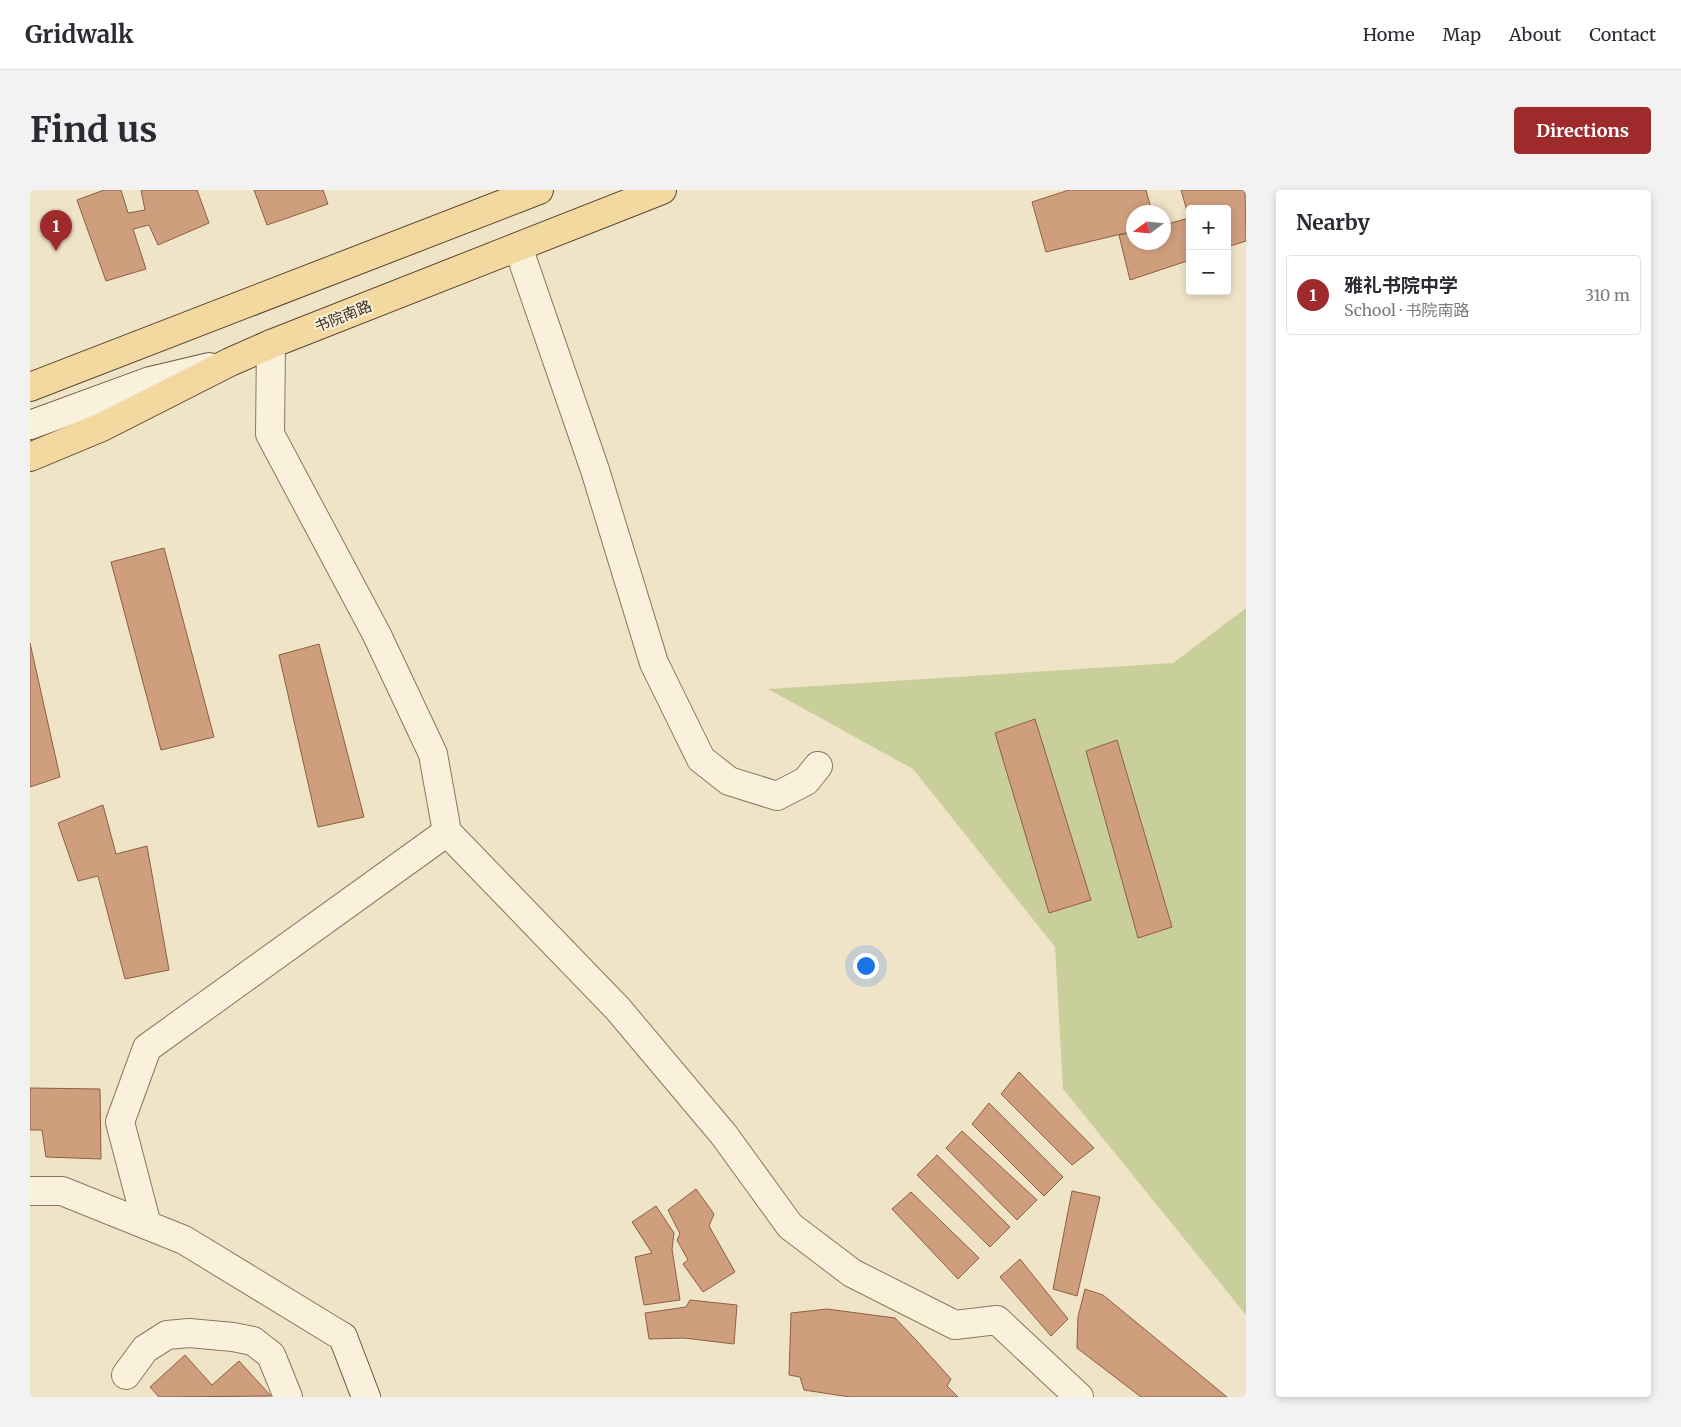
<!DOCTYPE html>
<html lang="en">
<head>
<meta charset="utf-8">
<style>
  body { margin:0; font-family:Merriweather,"Noto Sans SC",serif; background:#f2f2f3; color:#2b2b33 }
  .controls { position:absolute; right:15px; top:15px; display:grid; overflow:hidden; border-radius:5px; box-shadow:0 2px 8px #0003 }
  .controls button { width:45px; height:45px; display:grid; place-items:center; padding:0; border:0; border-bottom:1px solid #e1e1e2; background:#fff; color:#2b2b33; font:25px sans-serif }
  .compass { position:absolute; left:1096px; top:15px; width:45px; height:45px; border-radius:50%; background:#fff; box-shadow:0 2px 8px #0003; rotate:255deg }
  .you { position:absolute; left:835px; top:775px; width:18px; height:18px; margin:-12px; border:4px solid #fff; border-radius:50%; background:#1a73e8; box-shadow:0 0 0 8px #1a73e833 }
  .badge { display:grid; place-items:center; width:32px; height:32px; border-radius:50%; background:#9e2a2b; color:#fff; font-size:16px; font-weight:700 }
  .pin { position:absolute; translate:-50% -41px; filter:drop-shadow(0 1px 2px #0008) }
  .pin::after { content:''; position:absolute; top:26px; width:18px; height:15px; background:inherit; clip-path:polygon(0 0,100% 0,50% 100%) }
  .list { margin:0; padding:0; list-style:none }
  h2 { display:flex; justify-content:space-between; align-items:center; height:65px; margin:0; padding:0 20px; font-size:21px }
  h2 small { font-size:16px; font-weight:400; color:#7c7c81 }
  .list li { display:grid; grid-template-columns:32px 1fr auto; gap:15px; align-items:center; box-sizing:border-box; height:80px; margin:0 10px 10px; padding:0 10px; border:1px solid #e1e1e2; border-radius:5px }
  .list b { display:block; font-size:19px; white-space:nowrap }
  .list p { margin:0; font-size:16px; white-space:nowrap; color:#7c7c81 }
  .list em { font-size:16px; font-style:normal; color:#7c7c81 }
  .map { position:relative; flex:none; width:1216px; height:1207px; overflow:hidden; border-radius:5px }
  header { display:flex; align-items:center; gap:30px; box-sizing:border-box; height:70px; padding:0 25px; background:#fff; border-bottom:1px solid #e1e1e2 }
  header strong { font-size:24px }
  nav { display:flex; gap:28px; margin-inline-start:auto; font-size:18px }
  .intro { display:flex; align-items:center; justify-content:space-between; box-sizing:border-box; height:120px; padding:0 30px }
  h1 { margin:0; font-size:35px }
  .button { padding:12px 22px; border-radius:5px; background:#9e2a2b; color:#fff; font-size:18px; font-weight:700 }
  main { display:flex; gap:30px; padding:0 30px }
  aside { flex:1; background:#fff; border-radius:5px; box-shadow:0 2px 8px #0003 }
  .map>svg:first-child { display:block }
  .green { fill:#c9cf9b }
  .building { fill:#cf9f7d; stroke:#8d5f41 }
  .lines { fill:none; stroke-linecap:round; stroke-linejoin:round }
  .street-casing { stroke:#8d765c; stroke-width:30 }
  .secondary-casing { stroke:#6f573f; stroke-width:30 }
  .primary-casing { stroke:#5b4430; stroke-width:30 }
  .street { stroke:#faf1dc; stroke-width:28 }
  .secondary { stroke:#faf1dc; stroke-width:28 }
  .primary { stroke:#f3d9a0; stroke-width:28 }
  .labels { text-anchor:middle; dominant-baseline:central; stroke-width:4; stroke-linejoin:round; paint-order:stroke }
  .street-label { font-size:15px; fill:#3d2e20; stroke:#f7eed8 }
</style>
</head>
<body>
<header>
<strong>Gridwalk</strong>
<nav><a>Home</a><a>Map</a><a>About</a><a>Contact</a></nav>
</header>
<div class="intro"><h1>Find us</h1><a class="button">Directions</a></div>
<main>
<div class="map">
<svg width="1216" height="1207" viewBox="0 0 1216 1207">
  <rect width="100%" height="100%" fill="#f0e4c8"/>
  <path class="green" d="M1216,418V1125L1033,899L1025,757L883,579L738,499L1143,473Z"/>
  <g class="building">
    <path d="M74,0H91L98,23L115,20L111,0H167L179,33L128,55L119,35L103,39L116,79L76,91L47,10Z"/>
    <path d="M224,0H293L298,14L237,35Z"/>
    <path d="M1039,0H1116L1122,22H1104V41L1016,62L1002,12Z"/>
    <path d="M1151,0H1215L1216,51L1197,57V19H1160V70L1100,90L1089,45L1104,42V52H1134V35L1159,28Z"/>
    <path d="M134,358L184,547L131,560L81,372Z"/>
    <path d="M0,453L30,587L0,597Z"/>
    <path d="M289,454L334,627L288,637L249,465Z"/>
    <path d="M1005,529L1061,710L1019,723L965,543Z"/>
    <path d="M1087,550L1142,737L1108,748L1056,561Z"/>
    <path d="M73,615L86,664L117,656L139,780L95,789L68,686L48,691L28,633Z"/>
    <path d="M989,882L1064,958L1042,975L971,904Z"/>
    <path d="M0,898L70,899L71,969L16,967L12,940H0Z"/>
    <path d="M959,913L1033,987L1014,1006L942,934Z"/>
    <path d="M932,941L1007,1010L987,1030L916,958Z"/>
    <path d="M907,965L980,1037L960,1057L887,985Z"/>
    <path d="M666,999L684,1024L679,1036L705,1082L673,1102L653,1074L658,1070L647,1050L650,1044L638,1020Z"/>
    <path d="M1042,1001L1070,1007L1047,1106L1023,1099Z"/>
    <path d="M881,1002L949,1068L928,1089L862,1019Z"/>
    <path d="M626,1016L644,1043L642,1059L650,1110L614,1115L605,1067L622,1063L602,1032Z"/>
    <path d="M990,1069L1038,1129L1021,1146L970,1087Z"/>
    <path d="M1055,1099L1073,1105L1197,1207H1111L1047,1158L1048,1127Z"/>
    <path d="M660,1110L707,1115L704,1154L654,1148L619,1149L615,1123L656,1117Z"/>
    <path d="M797,1119L865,1128L886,1150L921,1189L917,1196L928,1207H820L774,1200L770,1187L759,1185L761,1123Z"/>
    <path d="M155,1165L182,1195L209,1171L241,1206L129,1207L120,1197Z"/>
  </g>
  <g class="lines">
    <defs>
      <g id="street">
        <path d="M488,57L565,280L624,473L671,569L699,591L747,606L776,591L788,576"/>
        <path d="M241,154L240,244L347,445L403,564L417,642L588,819L694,945L760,1036L822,1083L925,1135L967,1130L1049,1207"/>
        <path d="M0,1001H32L154,1050L313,1147"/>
        <path d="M117,1035L90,932L117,858L417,642"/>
        <path d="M96,1185L115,1159L137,1145L159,1143L203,1147L223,1151L241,1165L258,1207"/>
      </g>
      <g id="secondary">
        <path d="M0,235L120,191L179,177"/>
        <path d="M313,1147L336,1207"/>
      </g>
      <g id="primary">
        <path d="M0,197L509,0"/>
        <path d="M0,267L72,237L200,172L241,154L632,0"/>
      </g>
    </defs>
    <use href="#street" class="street-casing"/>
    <use href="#secondary" class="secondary-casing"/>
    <use href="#primary" class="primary-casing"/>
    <use href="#street" class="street"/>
    <use href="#secondary" class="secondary"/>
    <use href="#primary" class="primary"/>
  </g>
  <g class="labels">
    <g class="street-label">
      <text transform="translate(313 126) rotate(-22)">书院南路</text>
    </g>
  </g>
</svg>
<div class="controls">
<button>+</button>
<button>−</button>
</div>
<svg class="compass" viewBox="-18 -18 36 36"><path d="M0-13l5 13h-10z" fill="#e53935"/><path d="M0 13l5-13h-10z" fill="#7c7c81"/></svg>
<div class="you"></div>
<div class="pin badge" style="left:26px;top:61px">1</div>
</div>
<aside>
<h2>Nearby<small></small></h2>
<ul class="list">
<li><span class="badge">1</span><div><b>雅礼书院中学</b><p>School · 书院南路</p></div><em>310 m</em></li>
</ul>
</aside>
</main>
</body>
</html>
